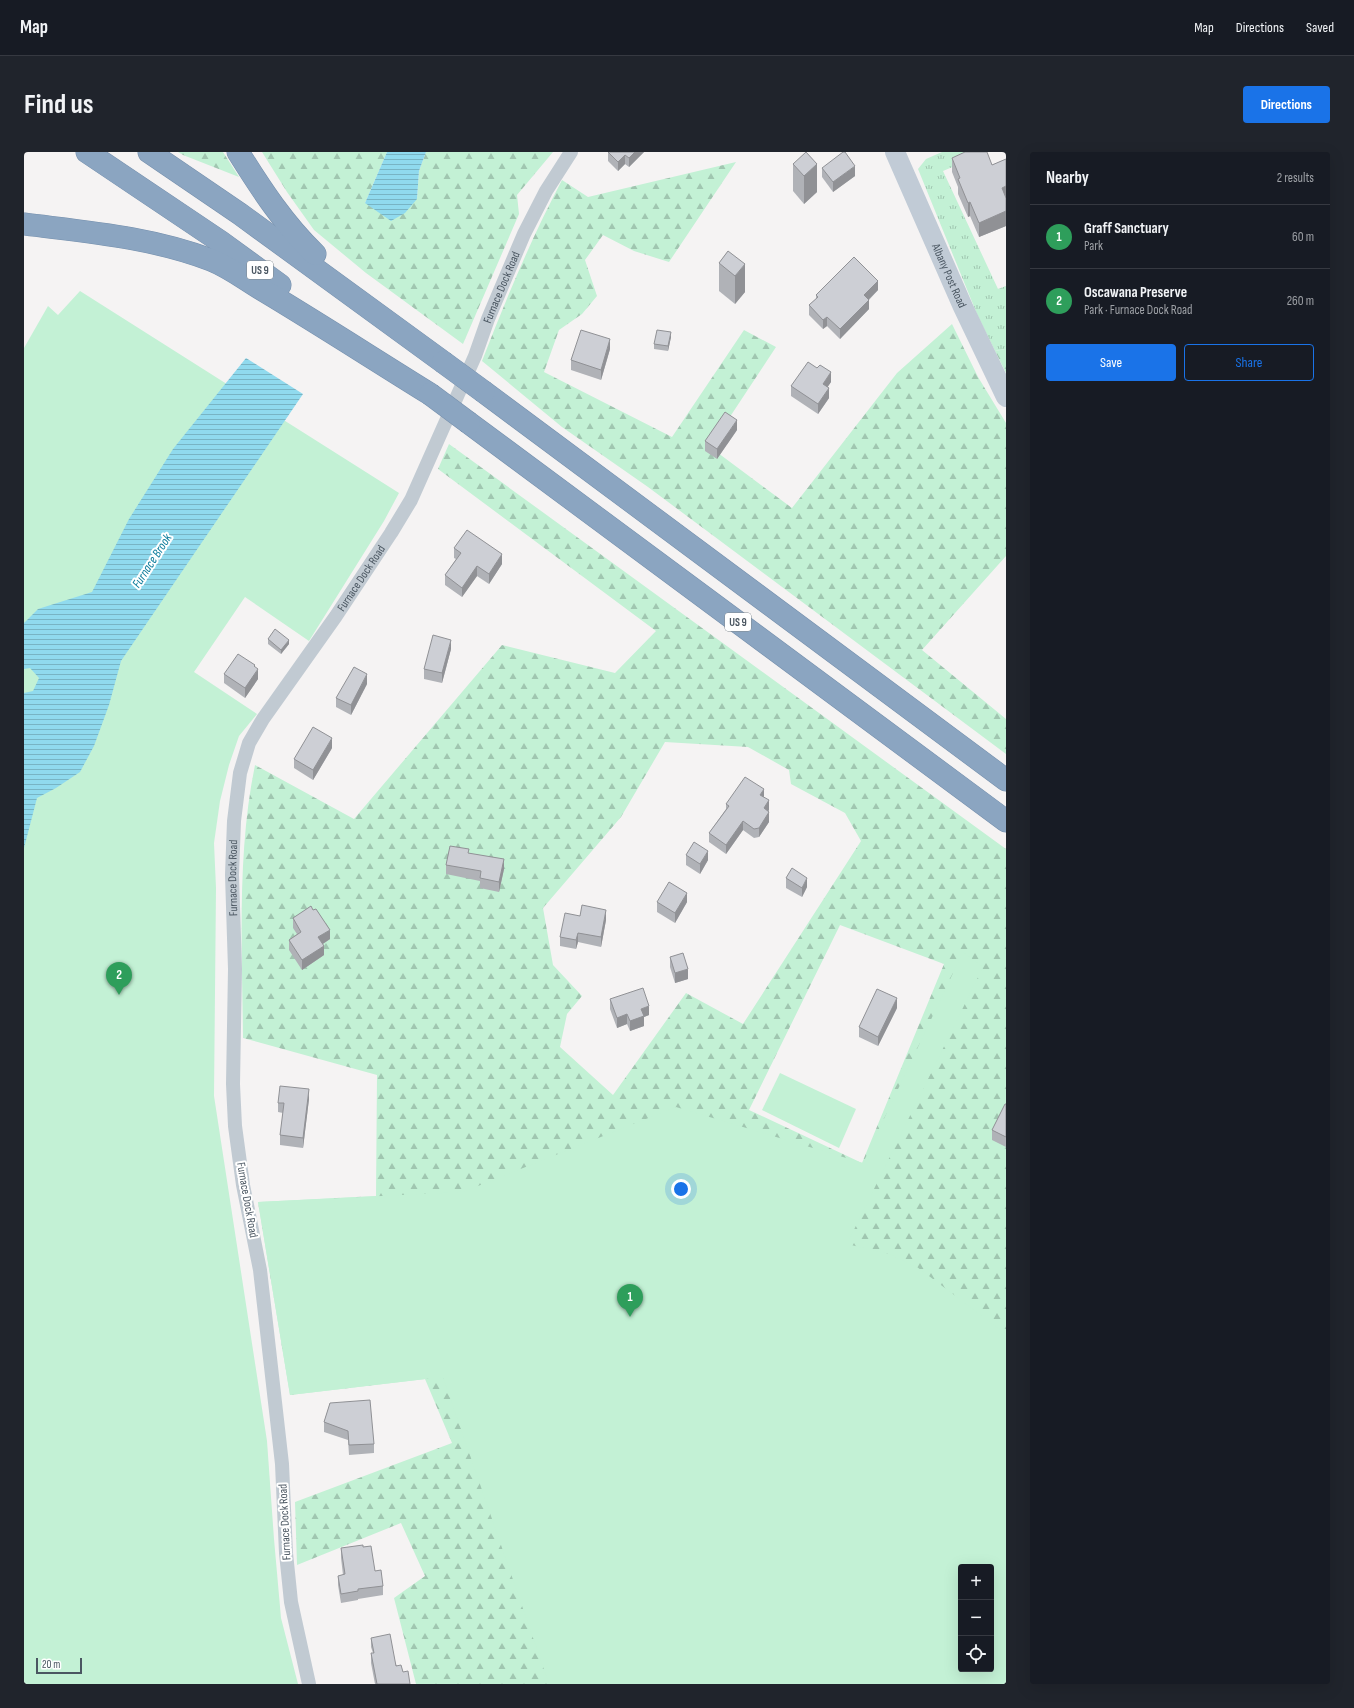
<!DOCTYPE html>
<html lang="en">
<head>
<meta charset="utf-8">
<style>
  body { margin:0; font-family:"Sofia Sans Condensed",sans-serif; background:#20242c; color:#f1f3f6 }
  .controls { position:absolute; right:12px; bottom:12px; display:grid; overflow:hidden; border-radius:4px; box-shadow:0 4px 16px #0002 }
  .controls button { width:36px; height:36px; display:grid; place-items:center; padding:0; border:0; border-bottom:1px solid #363941; background:#171b24; color:#f1f3f6; font:20px sans-serif }
  .scale { position:absolute; left:12px; bottom:10px; width:46px; box-sizing:border-box; padding-left:4px; border:2px solid #4a5661; border-top:0; font-size:11px; line-height:14px; white-space:nowrap; color:#4a5661; -webkit-text-stroke:3px #fff; paint-order:stroke }
  .you { position:absolute; left:657px; top:1037px; width:14px; height:14px; margin:-10px; border:3px solid #fff; border-radius:50%; background:#1a73e8; box-shadow:0 0 0 6px #1a73e833 }
  .badge { display:grid; place-items:center; width:26px; height:26px; border-radius:50%; background:#1a73e8; color:#fff; font-size:13px; font-weight:700 }
  .pin { position:absolute; translate:-50% -33px; filter:drop-shadow(0 1px 2px #0008) }
  .pin::after { content:''; position:absolute; top:21px; width:14px; height:12px; background:inherit; clip-path:polygon(0 0,100% 0,50% 100%) }
  .list { margin:0; padding:0; list-style:none }
  h2 { display:flex; justify-content:space-between; align-items:center; height:52px; margin:0; padding:0 16px; font-size:17px }
  h2 small { font-size:13px; font-weight:400; color:#9ea1a6 }
  .list li { display:grid; grid-template-columns:26px 1fr auto; gap:12px; align-items:center; box-sizing:border-box; height:64px; padding:0 16px; border-top:1px solid #363941 }
  .list b { display:block; font-size:15px; white-space:nowrap }
  .list p { margin:0; font-size:13px; white-space:nowrap; color:#9ea1a6 }
  .list em { font-size:13px; font-style:normal; color:#9ea1a6 }
  .actions { display:flex; gap:8px; padding:12px 16px }
  .actions a { flex:1; padding:9px 0; border:1px solid #1a73e8; border-radius:4px; text-align:center; font-size:14px; color:#1a73e8 }
  .actions .main { background:#1a73e8; color:#fff }
  .icon { flex:none; width:22px; height:22px; fill:none; stroke:currentColor; stroke-width:2; stroke-linecap:round; stroke-linejoin:round }
  .map { position:relative; flex:none; width:982px; height:1532px; overflow:hidden; border-radius:4px }
  header { display:flex; align-items:center; gap:24px; box-sizing:border-box; height:56px; padding:0 20px; background:#171b24; border-bottom:1px solid #363941 }
  header strong { font-size:19px }
  nav { display:flex; gap:22px; margin-inline-start:auto; font-size:14px }
  .intro { display:flex; align-items:center; justify-content:space-between; box-sizing:border-box; height:96px; padding:0 24px }
  h1 { margin:0; font-size:28px }
  .button { padding:10px 18px; border-radius:4px; background:#1a73e8; color:#fff; font-size:14px; font-weight:700 }
  main { display:flex; gap:24px; padding:0 24px }
  aside { flex:1; background:#171b24; border-radius:4px; box-shadow:0 4px 16px #0002 }
  .map>svg:first-child { display:block }
  .grass { fill:url(#grass-tufts) }
  .forest { fill:url(#forest-firs); fill-rule:evenodd }
  .green { fill:#c3f1d5; fill-rule:evenodd }
  .water { fill:url(#water-rules) }
  .lines { fill:none; stroke-linecap:round; stroke-linejoin:round }
  .highway-casing { stroke:#7690ad; stroke-width:23 }
  .street { stroke:#c1cad2; stroke-width:14 }
  .secondary { stroke:#c1cbd6; stroke-width:20 }
  .highway { stroke:#8ba5c1; stroke-width:22 }
  .highway-bridge-casing { stroke:#7690ad; stroke-width:23; stroke-linecap:butt }
  .highway-bridge { stroke:#8ba5c1; stroke-width:22 }
  .wall { fill:#b0b2b7 }
  .shaded-wall { fill:#909195 }
  .building { fill:#cdcfd5; stroke:#909195 }
  .labels { text-anchor:middle; dominant-baseline:central; stroke-width:4; stroke-linejoin:round; paint-order:stroke }
  .shield { fill:#fff; stroke:#808990; stroke-width:1 }
  .shield-label { font-size:11px; font-weight:bold; fill:#4a5661 }
  .street-label { font-size:12px; fill:#4a5661; stroke:#fff }
  .water-label { font-size:13px; font-style:italic; fill:#0c7c9b; stroke:#fff }
</style>
</head>
<body>
<header>
<strong>Map</strong>
<nav><a>Map</a><a>Directions</a><a>Saved</a></nav>
</header>
<div class="intro"><h1>Find us</h1><a class="button">Directions</a></div>
<main>
<div class="map">
<svg width="982" height="1532" viewBox="0 0 982 1532">
  <defs>
    <pattern id="grass-tufts" width="24" height="20" patternUnits="userSpaceOnUse"><rect width="24" height="20" fill="#c3f1d5"/><path d="M3 7l-1-3M5 7V3M7 7l1-3M15 17l-1-3M17 17v-4M19 17l1-3" fill="none" stroke="#a0c6b0"/></pattern>
    <pattern id="forest-firs" width="22" height="20" patternUnits="userSpaceOnUse"><rect width="22" height="20" fill="#c3f1d5"/><path d="M5 1l3.5 6h-7zM16 11l3.5 6h-7z" fill="#a0c6b0"/></pattern>
    <pattern id="water-rules" width="6" height="5" patternUnits="userSpaceOnUse"><rect width="6" height="5" fill="#90daee"/><path d="M0 2.5h6" fill="none" stroke="#78b4c4"/></pattern>
  </defs>
  <rect width="100%" height="100%" fill="#f5f3f3"/>
  <path class="grass" d="M918,0H964L919,19L974,137L982,134V197L971,199L953,162L894,17L902,7Z"/>
  <g class="forest">
    <path d="M154,0H199L215,25L159,3Z"/>
    <path d="M238,0H363L341,51L393,47L395,19L402,0H529L493,43L495,62L439,192L342,121L290,78L263,40Z"/>
    <path d="M712,10L645,110L610,99L579,83L561,108L573,144L558,162L535,178L520,220L648,285L720,178L752,195L686,295L768,356L873,221L928,172L954,225L982,271V404L898,498L982,567V602L624,335L538,275L458,209C482,147 507,87 538,28L564,45Z"/>
    <path d="M982,197V221L971,199Z"/>
    <path d="M425,292L982,697V1532H392L370,1446L401,1424L377,1371L273,1413L271,1350L428,1291L401,1227L266,1243L234,1050L352,1044L353,923L219,886C218,796 213,700 231,613L330,667L478,493L591,521L632,479L414,317ZM641,590L724,595L765,618L767,632L821,661L837,689L719,872L662,841L589,943L536,895L543,862L558,844L529,813L519,756L597,665ZM816,773L920,812L838,1011L725,958ZM937,1415H967V1517H937Z"/>
  </g>
  <g class="green">
    <path d="M56,139L375,341L360,369L285,489L221,445L170,520L233,562L215,584L205,613L196,649L190,691L192,736L190,944L243,1289L250,1387L257,1466L274,1532H0V196L24,154L34,163Z"/>
    <path d="M939,800L959,815L823,1092L865,1102L893,1115L982,1182V1532H525L419,1225L266,1243L234,1050L439,1040L652,955L839,1011ZM937,1415H967V1517H937Z"/>
    <path d="M756,921L832,957L815,996L738,958Z"/>
  </g>
  <g class="water">
    <path d="M363,0H402L395,19L393,47L381,61L367,69L341,51Z"/>
    <path d="M222,206L279,242L97,509L85,553L70,594L56,620L32,636L13,646L0,696V541L9,539L15,526L6,516L0,517V471L14,457L68,440L105,367L149,297Z"/>
  </g>
  <g class="lines">
    <defs>
      <g id="highway">
        <path d="M63,0L197,90L256,133"/>
        <path d="M125,0L216,62L419,210"/>
        <path d="M214,0C237,37 260,72 291,102"/>
        <path d="M0,72C63,80 127,85 187,108C207,116 223,129 242,140C297,173 351,208 406,242"/>
        <path d="M460,240L982,628"/>
        <path d="M445,271L982,669"/>
      </g>
    </defs>
    <use href="#highway" class="highway-casing"/>
    <path class="street" id="s1" d="M285,1532L267,1450L262,1401L258,1312L240,1153L236,1118L219,1033L211,974L209,932L211,817L208,723L210,669L216,621L225,591L239,567L312,464L367,381L387,348L451,204L464,167L500,82L522,39L547,0"/>
    <path class="secondary" id="s2" d="M871,0L939,155L982,245"/>
    <use href="#highway" class="highway"/>
    <defs>
      <g id="highway-bridge">
        <path d="M419,210L460,240"/>
        <path d="M406,242L445,271"/>
      </g>
    </defs>
    <use href="#highway-bridge" class="highway-bridge-casing"/>
    <use href="#highway-bridge" class="highway-bridge"/>
  </g>
  <g class="wall">
    <path d="M584,0H620L605,15L601,12L594,19L584,9Z"/>
    <path d="M928,6L968,13L982,7V74L955,85L946,64L944,65L934,42V35L928,20Z"/>
    <path d="M769,12H793V40L780,52L769,39Z"/>
    <path d="M798,16L831,24L809,40L798,25Z"/>
    <path d="M704,99L721,140L711,152L695,139V111Z"/>
    <path d="M854,138L845,148V157L816,187L803,174L799,177L785,163V153L792,147V143Z"/>
    <path d="M647,185L644,199L630,197V192Z"/>
    <path d="M586,197L577,228L547,218V208Z"/>
    <path d="M807,230L803,235L805,246L794,262L767,244V234Z"/>
    <path d="M713,278L693,307L681,299V289Z"/>
    <path d="M430,396L478,412L465,432L453,424L438,445L421,433V423L432,407L430,406Z"/>
    <path d="M244,487L265,492L257,502L244,492Z"/>
    <path d="M427,497L418,531L400,527V517Z"/>
    <path d="M231,515L234,527L221,546L200,531V522Z"/>
    <path d="M343,532L327,563L312,555V546Z"/>
    <path d="M308,596L289,628L270,616V607Z"/>
    <path d="M740,645L745,658L744,659L745,670L735,685L730,686L719,678L702,702L685,690V681L702,657V652Z"/>
    <path d="M445,701L480,717L475,740L456,736V729L422,722V713Z"/>
    <path d="M662,703L684,708L676,722L662,713Z"/>
    <path d="M762,726L783,735L778,745L762,736Z"/>
    <path d="M633,750H663L651,771L633,760Z"/>
    <path d="M556,764L582,768L577,795L554,790L552,797L536,794V785Z"/>
    <path d="M269,766L306,787L299,792L300,803L278,818L265,798V788L273,782L269,776Z"/>
    <path d="M646,805L664,827L651,831L646,815Z"/>
    <path d="M586,847L625,863L620,865V874L606,879L603,872L593,876L586,857Z"/>
    <path d="M873,856L854,894L835,885V875Z"/>
    <path d="M285,947L279,996L256,993V983L259,961L254,960V951Z"/>
    <path d="M982,952V995L968,988V978Z"/>
    <path d="M306,1251L350,1292V1301L325,1303L324,1288L300,1280V1270Z"/>
    <path d="M339,1395L351,1419L359,1434V1443L334,1447V1448L317,1451L314,1433V1424L319,1423L317,1406V1396Z"/>
    <path d="M347,1486L379,1520L386,1532H351L347,1511V1501H349L347,1495Z"/>
  </g>
  <g class="shaded-wall">
    <path d="M611,0H620L605,15V6Z"/>
    <path d="M601,3V12L594,19V10Z"/>
    <path d="M793,12V40L780,52V24Z"/>
    <path d="M831,14V24L809,40V30Z"/>
    <path d="M982,34V49L978,36Z"/>
    <path d="M946,50V64L944,65V51Z"/>
    <path d="M982,59V74L955,85V71Z"/>
    <path d="M721,112V140L711,152V124Z"/>
    <path d="M854,129V138L840,152V143Z"/>
    <path d="M845,148V157L816,187V177Z"/>
    <path d="M803,165V174L799,177V168Z"/>
    <path d="M647,180V185L644,199V194Z"/>
    <path d="M586,187V197L577,228V218Z"/>
    <path d="M807,220V230L799,242V232Z"/>
    <path d="M805,236V246L794,262V252Z"/>
    <path d="M713,268V278L693,307V297Z"/>
    <path d="M478,402V412L465,432V422Z"/>
    <path d="M453,414V424L438,445V436Z"/>
    <path d="M265,488V492L257,502V498Z"/>
    <path d="M427,488V497L418,531V521Z"/>
    <path d="M231,513V522L234,517V527L221,546V536L230,514Z"/>
    <path d="M343,522V532L327,563V553Z"/>
    <path d="M308,586V596L289,628V618Z"/>
    <path d="M740,637V647L736,643Z"/>
    <path d="M745,648V658L740,666V656Z"/>
    <path d="M745,660V670L735,685V676Z"/>
    <path d="M719,669V678L702,702V693Z"/>
    <path d="M684,699V708L676,722V712Z"/>
    <path d="M480,707V717L475,740V730Z"/>
    <path d="M783,726V735L778,745V736Z"/>
    <path d="M663,741V750L651,771V761Z"/>
    <path d="M582,758V768L577,795V785Z"/>
    <path d="M306,778V787L294,795V785Z"/>
    <path d="M554,781V790L552,797V788Z"/>
    <path d="M300,794V803L278,818V808Z"/>
    <path d="M664,817V827L651,831V821Z"/>
    <path d="M873,846V856L854,894V885Z"/>
    <path d="M625,854V863L620,865V874L606,879V869L617,857Z"/>
    <path d="M603,862V872L593,876V866Z"/>
    <path d="M285,937V947L279,996V986Z"/>
  </g>
  <g class="building">
    <path d="M584,0H611L605,6L601,3L594,10Z"/>
    <path d="M782,0L793,12L780,24L769,12Z"/>
    <path d="M819,0H821L831,14L809,30L798,16Z"/>
    <path d="M941,0H963L968,13L982,7V34L978,36L982,46V59L955,71L946,50L944,51L934,27L936,26L928,6Z"/>
    <path d="M704,99L721,112L711,124L695,111Z"/>
    <path d="M830,105L854,129L840,143L845,148L816,177L803,165L799,168L785,153L794,145L792,143Z"/>
    <path d="M557,178L586,187L577,218L547,208Z"/>
    <path d="M633,178L647,180L644,194L630,192Z"/>
    <path d="M784,210L793,216L796,213L807,220L799,232L805,236L794,252L767,234Z"/>
    <path d="M701,260L713,268L693,297L681,289Z"/>
    <path d="M443,378L478,402L465,422L453,414L438,436L421,423L437,401L430,396Z"/>
    <path d="M251,477L265,488L257,498L244,487Z"/>
    <path d="M409,483L427,488L418,521L400,517Z"/>
    <path d="M214,502L231,513L230,514L234,517L221,536L200,522Z"/>
    <path d="M330,515L343,522L327,553L312,546Z"/>
    <path d="M289,575L308,586L289,618L270,607Z"/>
    <path d="M721,625L740,637L736,643L745,648L740,656L745,660L735,676L730,677L719,669L702,693L685,681L705,654L702,652Z"/>
    <path d="M670,690L684,699L676,712L662,703Z"/>
    <path d="M426,694L445,697L444,701L480,707L475,730L456,726L457,719L422,713Z"/>
    <path d="M768,716L783,726L778,736L762,726Z"/>
    <path d="M645,730L663,741L651,761L633,750Z"/>
    <path d="M558,753L582,758L577,785L554,781L552,788L536,785L541,761L556,764Z"/>
    <path d="M287,754L289,758L292,757L306,778L294,785L300,794L278,808L265,788L277,780L269,766Z"/>
    <path d="M659,801L664,817L651,821L646,805Z"/>
    <path d="M619,836L625,854L617,857L620,864L606,869L603,862L593,866L586,847Z"/>
    <path d="M853,837L873,846L854,885L835,875Z"/>
    <path d="M256,934L285,937L279,986L256,983L260,951H254Z"/>
    <path d="M981,952H982V985L968,978Z"/>
    <path d="M346,1248L350,1292L325,1293L324,1279L300,1270L306,1251Z"/>
    <path d="M339,1393V1395L347,1394L351,1419L357,1418L359,1434L334,1437V1439L317,1442L314,1424L321,1422L317,1396Z"/>
    <path d="M366,1482L372,1514L377,1513L379,1520L384,1519L386,1532H353L347,1501H350L347,1486Z"/>
  </g>
  <g class="labels">
    <g class="shield">
      <rect x="223" y="109" width="26" height="18" rx="3"/>
      <rect x="701" y="461" width="26" height="18" rx="3"/>
    </g>
    <g class="shield-label">
      <text x="236" y="118">US 9</text>
      <text x="714" y="470">US 9</text>
    </g>
    <g class="street-label">
      <text stroke="none"><textPath href="#s2" startOffset="135">Albany Post Road</textPath></text>
      <text stroke="none"><textPath href="#s1" startOffset="1472">Furnace Dock Road</textPath></text>
      <text stroke="none"><textPath href="#s1" startOffset="1148">Furnace Dock Road</textPath></text>
      <text stroke="none"><textPath href="#s1" startOffset="812">Furnace Dock Road</textPath></text>
      <text transform="translate(223 1048) rotate(80)">Furnace Dock Road</text>
      <text transform="translate(261 1370) rotate(-93)">Furnace Dock Road</text>
    </g>
    <g class="water-label">
      <text transform="translate(128 409) rotate(-57)">Furnace Brook</text>
    </g>
  </g>
</svg>
<div class="controls">
<button>+</button>
<button>−</button>
<button><svg class="icon" aria-label="locate" viewBox="0 0 24 24"><circle cx="12" cy="12" r="6"/><path d="M12 2v4M12 18v4M2 12h4M18 12h4"/></svg></button>
</div>
<div class="scale">20 m</div>
<div class="you"></div>
<div class="pin badge" style="left:606px;top:1165px;background:#2e9e5b">1</div>
<div class="pin badge" style="left:95px;top:843px;background:#2e9e5b">2</div>
</div>
<aside>
<h2>Nearby<small>2 results</small></h2>
<ul class="list">
<li><span class="badge" style="background:#2e9e5b">1</span><div><b>Graff Sanctuary</b><p>Park</p></div><em>60 m</em></li>
<li><span class="badge" style="background:#2e9e5b">2</span><div><b>Oscawana Preserve</b><p>Park · Furnace Dock Road</p></div><em>260 m</em></li>
</ul>
<div class="actions"><a class="main">Save</a><a>Share</a></div>
</aside>
</main>
</body>
</html>
